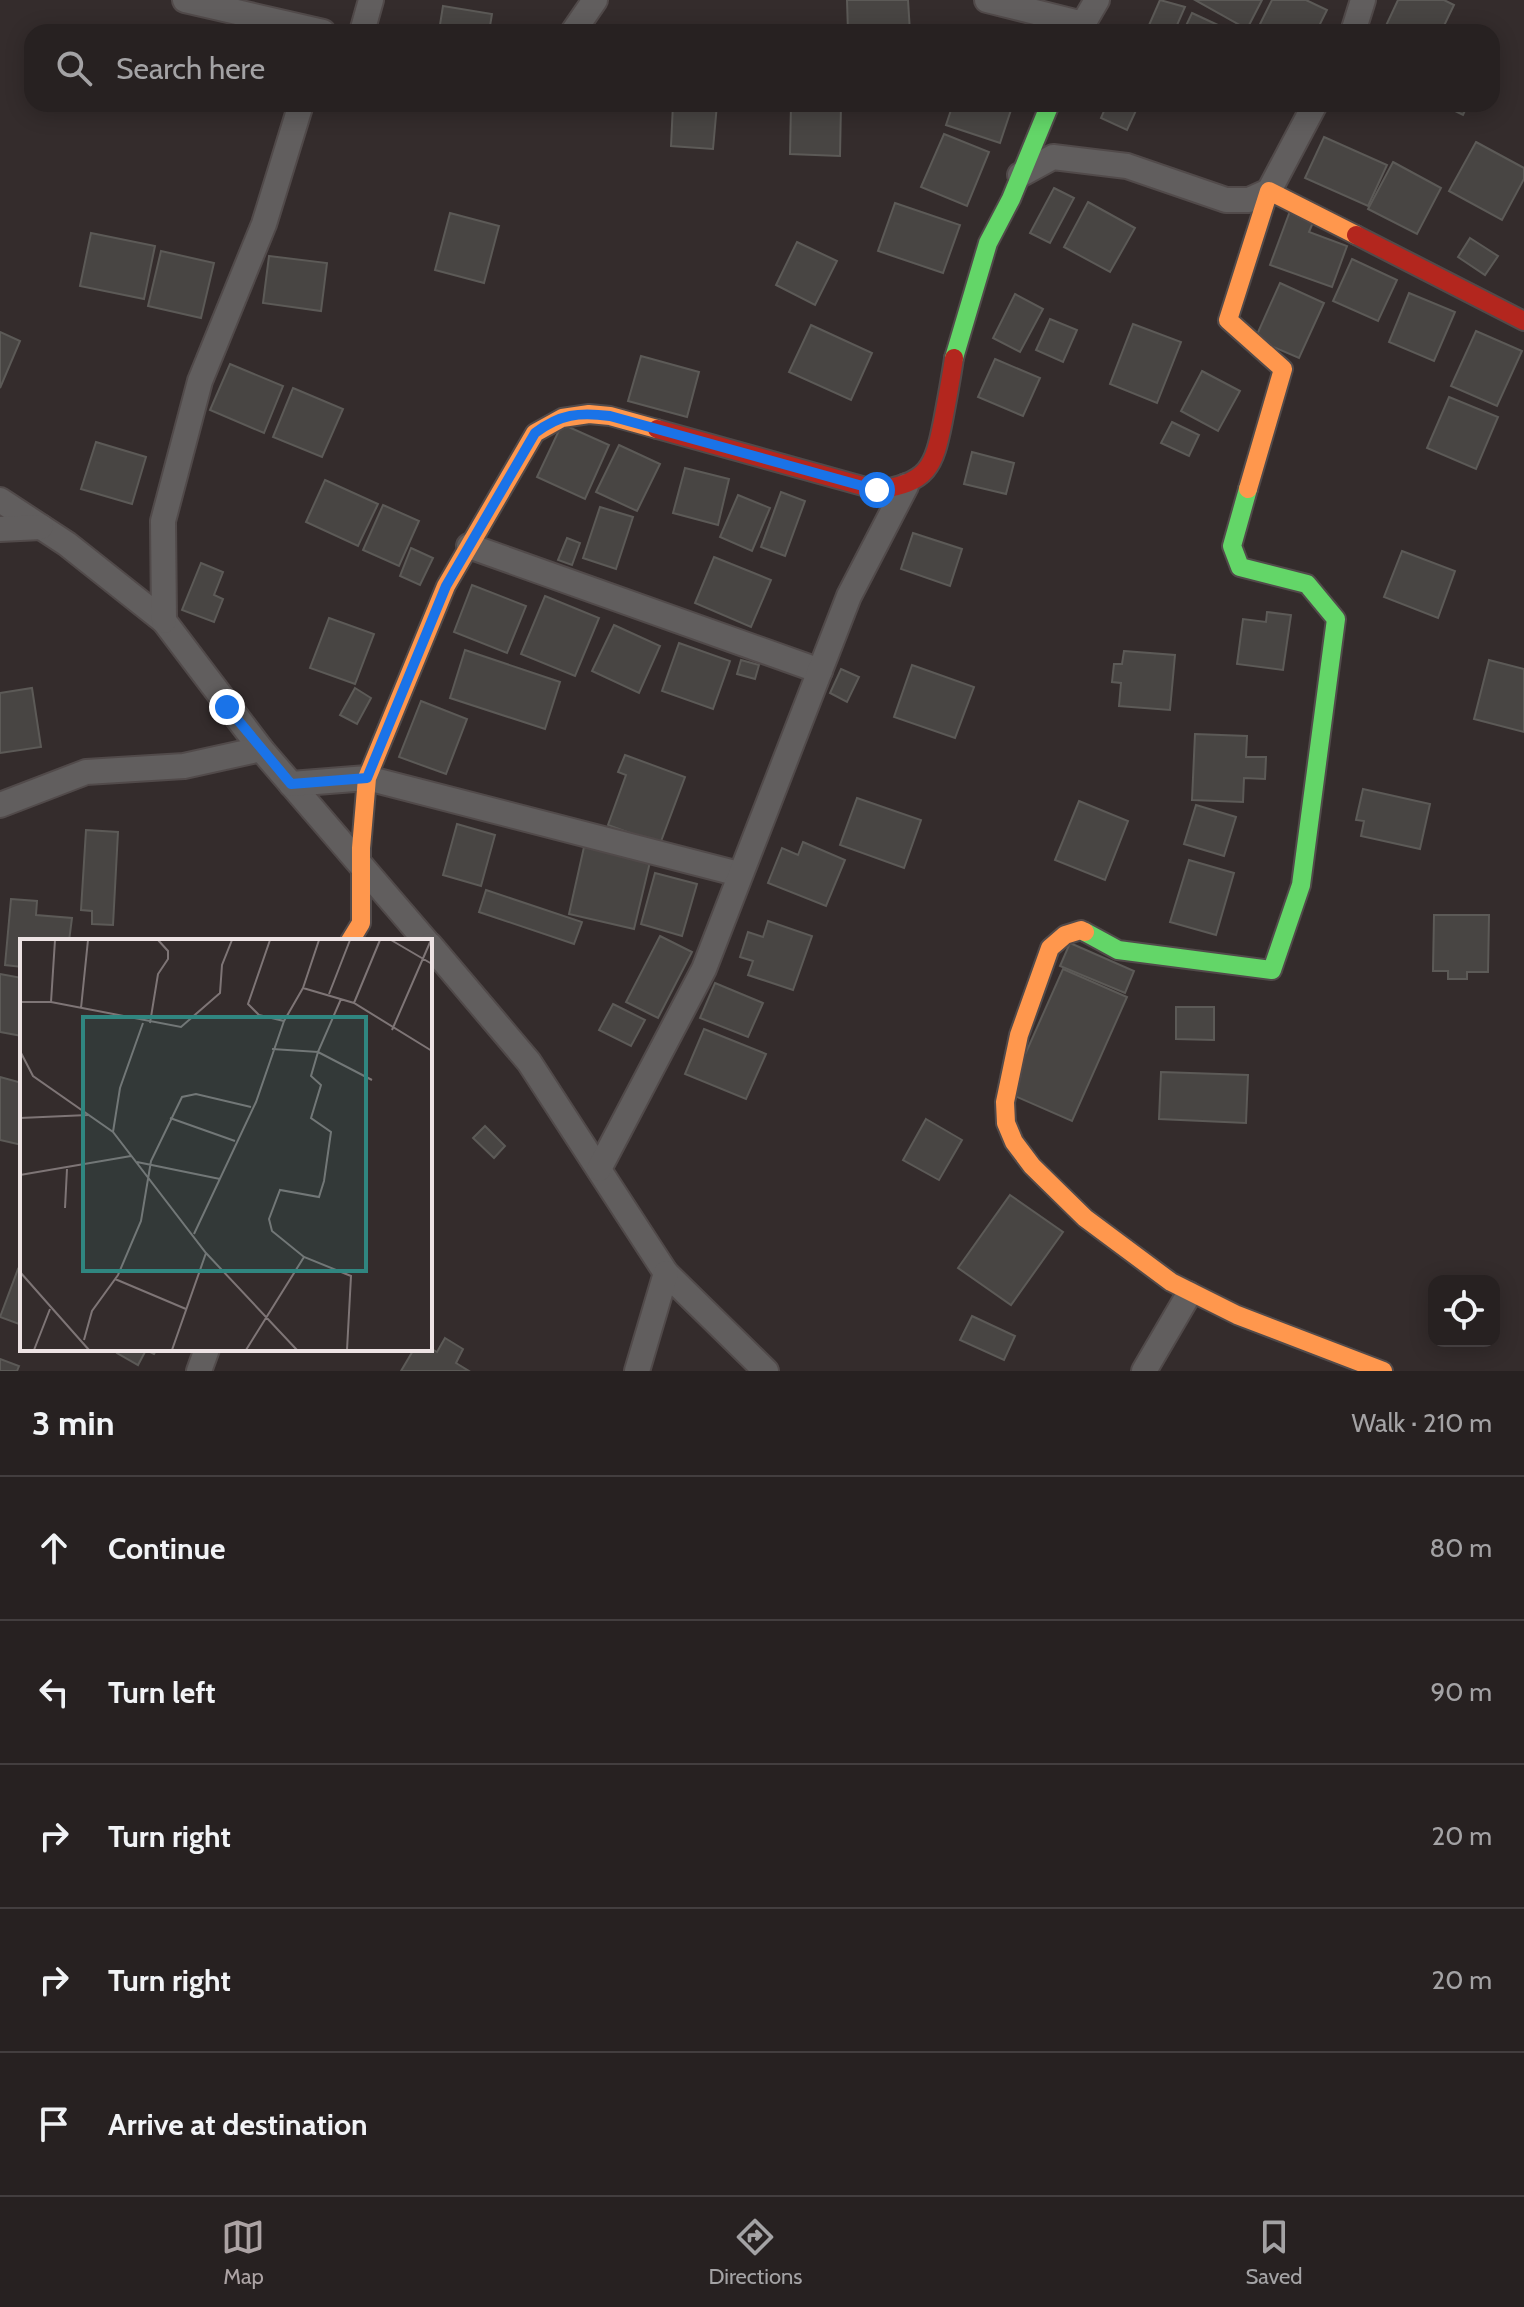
<!DOCTYPE html>
<html lang="en">
<head>
<meta charset="utf-8">
<style>
  body { margin:0; font-family:Cabin,sans-serif; background:#332e2e; color:#f1f3f6 }
  .controls { position:absolute; right:24px; bottom:24px; display:grid; overflow:hidden; border-radius:16px; box-shadow:0 4px 20px #0003 }
  .controls button { width:72px; height:72px; display:grid; place-items:center; padding:0; border:0; border-bottom:2px solid #433e3f; background:#272121; color:#f1f3f6; font:40px sans-serif }
  .stop { position:absolute; width:24px; height:24px; margin:-18px; border:6px solid #1a73e8; border-radius:50%; background:#fff }
  .stop.end { background:#1a73e8; border-color:#fff; box-shadow:0 2px 8px #0008 }
  .list { margin:0; padding:0; list-style:none }
  h2 { display:flex; justify-content:space-between; align-items:center; height:104px; margin:0; padding:0 32px; font-size:34px }
  h2 small { font-size:26px; font-weight:400; color:#a4a3a5 }
  .list li { display:grid; grid-template-columns:52px 1fr auto; gap:24px; align-items:center; box-sizing:border-box; height:144px; padding:0 32px; border-top:2px solid #433e3f }
  .list b { display:block; font-size:30px; white-space:nowrap }
  .list em { font-size:26px; font-style:normal; color:#a4a3a5 }
  .icon { flex:none; width:44px; height:44px; fill:none; stroke:currentColor; stroke-width:2; stroke-linecap:round; stroke-linejoin:round }
  .map { position:relative; flex:none; width:1524px; height:1371px; overflow:hidden }
  .search { position:absolute; background:#272121; box-shadow:0 4px 20px #0003; left:24px; right:24px; top:24px; height:88px; display:flex; align-items:center; gap:20px; box-sizing:border-box; padding:0 28px; border-radius:24px; color:#a4a3a5; font-size:30px }
  .sheet { height:824px; background:#272121 }
  nav { display:flex; justify-content:space-around; align-items:center; box-sizing:border-box; height:112px; border-top:2px solid #433e3f; background:#272121; font-size:22px; color:#a4a3a5 }
  nav a { display:grid; justify-items:center; gap:4px }
  nav .on { color:#aca3a4 }
  .map>svg:first-child { display:block }
  .building { fill:#484543; stroke:#5c5a57; stroke-width:2 }
  .lines { fill:none; stroke-linecap:round; stroke-linejoin:round }
  .street-casing { stroke:#514a4a; stroke-width:28 }
  .fast-casing { stroke:#514a4a; stroke-width:22 }
  .slow-casing { stroke:#514a4a; stroke-width:22 }
  .jam-casing { stroke:#514a4a; stroke-width:22 }
  .street { stroke:#615e5e; stroke-width:24 }
  .fast { stroke:#63d668; stroke-width:18 }
  .slow { stroke:#ff974d; stroke-width:18 }
  .jam { stroke:#b3261e; stroke-width:18 }
  .route { stroke:#1a73e8; stroke-width:10 }
  .inset-road { fill:none; stroke:#7e7576; stroke-width:2 }
  .view { fill:#308680; fill-opacity:0.15; stroke:#308680; stroke-width:4 }
  .inset-edge { fill:none; stroke:#ede3e4; stroke-width:4 }
</style>
</head>
<body>
<div class="map">
<svg width="1524" height="1371" viewBox="0 0 1524 1371">
  <rect width="100%" height="100%" fill="#342c2c"/>
  <g class="building">
    <path d="M847,0H908L910,32H848Z"/>
    <path d="M1160,0L1185,7L1174,32H1146Z"/>
    <path d="M1195,0H1262L1247,29Z"/>
    <path d="M1272,0H1306L1327,10L1316,32H1256Z"/>
    <path d="M1398,0H1444L1454,5L1441,32H1383Z"/>
    <path d="M443,6L492,14L489,32L439,31Z"/>
    <path d="M1192,13L1233,32H1183Z"/>
    <path d="M673,104H717L713,149L671,146Z"/>
    <path d="M791,104H841L840,156L790,154Z"/>
    <path d="M953,104H1013L1000,143L946,125Z"/>
    <path d="M1107,104H1139L1127,130L1101,118Z"/>
    <path d="M1441,104H1468L1463,115Z"/>
    <path d="M944,134L989,152L967,206L921,187Z"/>
    <path d="M1324,137L1387,165L1368,206L1305,178Z"/>
    <path d="M1476,142L1524,168V179L1502,220L1449,191Z"/>
    <path d="M1393,162L1441,188L1417,234L1368,209Z"/>
    <path d="M1054,188L1074,198L1050,243L1030,233Z"/>
    <path d="M1088,202L1135,228L1110,272L1064,247Z"/>
    <path d="M895,203L960,225L943,273L878,251Z"/>
    <path d="M1290,211L1314,220L1309,232L1347,246L1332,287L1270,265Z"/>
    <path d="M450,213L499,226L484,283L435,270Z"/>
    <path d="M91,233L155,246L144,299L80,286Z"/>
    <path d="M1470,238L1498,256L1485,275L1458,257Z"/>
    <path d="M797,242L837,261L815,305L776,285Z"/>
    <path d="M161,251L214,263L201,318L148,306Z"/>
    <path d="M269,256L327,263L321,311L263,303Z"/>
    <path d="M1352,259L1397,280L1378,321L1333,301Z"/>
    <path d="M1280,283L1324,303L1299,358L1255,339Z"/>
    <path d="M1409,293L1455,312L1434,361L1389,342Z"/>
    <path d="M1015,294L1043,309L1020,352L993,338Z"/>
    <path d="M1050,319L1077,330L1063,362L1036,350Z"/>
    <path d="M1133,324L1181,342L1157,403L1110,384Z"/>
    <path d="M811,325L872,353L851,400L789,372Z"/>
    <path d="M1476,331L1522,351L1497,406L1451,386Z"/>
    <path d="M0,332L20,341L0,388Z"/>
    <path d="M641,356L699,372L687,417L628,401Z"/>
    <path d="M995,359L1040,378L1023,416L978,397Z"/>
    <path d="M230,364L283,386L264,433L210,410Z"/>
    <path d="M1202,371L1240,391L1218,431L1181,411Z"/>
    <path d="M293,388L343,409L322,457L273,437Z"/>
    <path d="M1449,397L1498,417L1476,469L1427,448Z"/>
    <path d="M1172,422L1199,435L1189,456L1161,443Z"/>
    <path d="M562,424L609,445L585,499L537,477Z"/>
    <path d="M96,442L146,457L132,504L81,489Z"/>
    <path d="M619,445L660,464L637,511L596,492Z"/>
    <path d="M972,452L1014,463L1006,494L964,484Z"/>
    <path d="M685,468L729,479L718,525L673,513Z"/>
    <path d="M325,480L378,504L358,546L306,522Z"/>
    <path d="M781,492L805,501L785,556L761,547Z"/>
    <path d="M738,495L770,508L752,551L720,537Z"/>
    <path d="M383,505L419,521L399,566L363,550Z"/>
    <path d="M600,507L633,517L616,569L583,558Z"/>
    <path d="M913,533L962,549L950,586L901,569Z"/>
    <path d="M567,538L580,543L572,565L558,560Z"/>
    <path d="M411,548L433,558L420,585L400,576Z"/>
    <path d="M1402,551L1455,571L1438,618L1384,597Z"/>
    <path d="M714,557L771,580L751,627L695,603Z"/>
    <path d="M201,563L223,572L214,595L223,599L214,622L182,610Z"/>
    <path d="M472,585L526,606L507,653L454,632Z"/>
    <path d="M545,596L599,618L575,676L521,654Z"/>
    <path d="M1267,612L1291,615L1283,670L1237,664L1243,619L1266,622Z"/>
    <path d="M329,618L374,634L355,684L310,668Z"/>
    <path d="M614,625L660,646L639,693L592,671Z"/>
    <path d="M679,643L730,661L713,709L662,691Z"/>
    <path d="M465,650L560,682L545,729L450,698Z"/>
    <path d="M1124,651L1175,655L1170,710L1119,706L1121,683L1112,682L1114,664H1122Z"/>
    <path d="M741,660L759,665L755,679L737,674Z"/>
    <path d="M1489,660L1524,669V732L1474,719Z"/>
    <path d="M912,665L974,687L955,738L894,717Z"/>
    <path d="M841,669L859,677L847,702L830,693Z"/>
    <path d="M32,688L41,747L0,753V693Z"/>
    <path d="M355,688L371,698L357,724L340,715Z"/>
    <path d="M421,701L467,719L446,774L399,757Z"/>
    <path d="M1195,734L1247,736L1246,757H1266L1265,779L1244,778L1243,802L1192,800Z"/>
    <path d="M625,755L685,777L660,844L608,825L626,775L618,772Z"/>
    <path d="M1363,789L1430,804L1420,849L1361,836L1364,821L1356,820Z"/>
    <path d="M857,798L921,820L904,868L840,845Z"/>
    <path d="M1079,801L1128,821L1105,880L1055,860Z"/>
    <path d="M1196,805L1236,817L1224,856L1184,844Z"/>
    <path d="M457,824L495,835L481,886L443,875Z"/>
    <path d="M86,830L118,832L113,925L92,924V911L81,910Z"/>
    <path d="M803,842L845,860L826,906L768,883L782,848L798,855Z"/>
    <path d="M584,847L650,862L634,929L569,914Z"/>
    <path d="M1189,860L1234,873L1216,935L1170,922Z"/>
    <path d="M655,873L697,884L682,936L641,924Z"/>
    <path d="M486,890L582,922L574,944L479,912Z"/>
    <path d="M11,899L37,901L36,915L72,918L69,941H22V967L5,965Z"/>
    <path d="M1434,915H1489L1488,972H1467V979H1448V971H1433Z"/>
    <path d="M768,921L812,936L793,990L748,975L753,961L740,957L748,932L763,937Z"/>
    <path d="M660,936L692,952L658,1018L626,1002Z"/>
    <path d="M1070,943L1134,971L1125,993L1060,966Z"/>
    <path d="M1063,969L1127,997L1072,1121L1008,1093Z"/>
    <path d="M0,974L22,978V1036L0,1032Z"/>
    <path d="M715,983L763,1003L748,1037L700,1018Z"/>
    <path d="M613,1004L645,1020L631,1046L599,1030Z"/>
    <path d="M1176,1007H1214V1040L1176,1039Z"/>
    <path d="M704,1029L766,1054L746,1099L685,1074Z"/>
    <path d="M1161,1072L1248,1075L1246,1123L1159,1119Z"/>
    <path d="M0,1077L22,1083V1145L0,1140Z"/>
    <path d="M926,1119L962,1140L939,1180L903,1160Z"/>
    <path d="M485,1126L505,1146L494,1158L473,1138Z"/>
    <path d="M1010,1195L1063,1232L1011,1305L958,1268Z"/>
    <path d="M18,1269L22,1271V1325L0,1317Z"/>
    <path d="M972,1316L1015,1336L1004,1360L960,1340Z"/>
    <path d="M445,1338L463,1349L456,1363L469,1371H401L414,1349L430,1348L437,1352Z"/>
    <path d="M119,1349H157L154,1354L146,1350L138,1365L117,1353Z"/>
    <path d="M0,1359L19,1366L17,1371H0Z"/>
  </g>
  <g class="lines">
    <defs>
      <g id="street">
        <path d="M185,0L323,32"/>
        <path d="M987,0L1083,24L1097,0"/>
        <path d="M362,32L371,0"/>
        <path d="M573,32L595,0"/>
        <path d="M1353,32L1363,0"/>
        <path d="M1020,175L1053,157L1127,166L1226,200H1249L1269,191L1315,104"/>
        <path d="M0,500L67,544L164,621L261,749L426,941"/>
        <path d="M0,529L41,527"/>
        <path d="M469,546L820,671"/>
        <path d="M164,621L163,521L200,381L264,224L301,104"/>
        <path d="M291,784L367,778L739,874"/>
        <path d="M0,805L86,772L184,766L261,749"/>
        <path d="M430,945L529,1062L666,1273L766,1371"/>
        <path d="M599,1169L704,969L849,596L906,486"/>
        <path d="M199,1371L207,1349"/>
        <path d="M637,1371L666,1273"/>
        <path d="M1144,1371L1189,1294"/>
      </g>
      <g id="fast">
        <path d="M954,358L988,243L1011,199L1050,104"/>
        <path d="M1085,932L1118,950L1272,970L1301,885L1336,619L1307,584L1240,567L1232,546L1248,489"/>
      </g>
      <g id="slow">
        <path d="M1248,489L1283,369L1228,320L1269,191L1356,235"/>
        <path d="M1085,932L1081,930L1065,935L1050,948L1019,1035L1005,1102L1006,1123L1014,1142L1032,1166L1085,1218L1171,1282L1237,1315L1383,1371"/>
        <path d="M350,941L361,923V848L367,778L446,586L535,433L562,418L589,414L610,416L657,429"/>
      </g>
      <g id="jam">
        <path d="M1356,235L1524,321"/>
        <path d="M657,429L877,490C928,483 934,467 943,421C947,400 951,379 954,358"/>
      </g>
    </defs>
    <use href="#street" class="street-casing"/>
    <use href="#fast" class="fast-casing"/>
    <use href="#slow" class="slow-casing"/>
    <use href="#jam" class="jam-casing"/>
    <use href="#street" class="street"/>
    <use href="#fast" class="fast"/>
    <use href="#slow" class="slow"/>
    <use href="#jam" class="jam"/>
  </g>
  <g class="lines">
    <path class="route" d="M227,707L291,784L367,778L446,586L535,433C560,414 579,412 610,416L877,490"/>
  </g>
  <g transform="translate(20 939)">
    <rect width="412" height="412" fill="#342c2c"/>
    <path class="inset-road" d="M94,1H132M250,1L228,65L239,76L264,82L283,49L334,64L412,112M371,1L412,25M283,49L299,1M309,55L330,1M0,63H31L161,88L200,54L202,26L212,1M31,63L35,1M334,64L360,1M61,69L68,1M130,84L138,35L148,20V12L138,1M372,91L411,1M252,110L298,113L321,60M0,112L13,137L93,193L186,314L277,411M0,179L68,176M150,179L215,202M93,193L100,149L123,84M117,223L200,240M0,236L111,217M45,269L47,230M174,295L236,163L264,82M0,333L69,411M95,340L166,370M64,401L72,372L98,336L121,282L131,222L162,158L176,155L231,168M14,411L30,370M152,411L186,314M226,411L284,318M327,411L331,337L284,318L252,292L249,280L260,251L299,258L304,242L311,193L291,179L301,146L291,137L298,113L352,141"/>
    <path class="view" d="M63,78H346V332H63Z"/>
    <rect width="412" height="412" class="inset-edge"/>
  </g>
</svg>
<div class="controls">
<button><svg class="icon" aria-label="locate" viewBox="0 0 24 24"><circle cx="12" cy="12" r="6"/><path d="M12 2v4M12 18v4M2 12h4M18 12h4"/></svg></button>
</div>
<div class="stop" style="left:877px;top:490px"></div>
<div class="stop end" style="left:227px;top:707px"></div>
<div class="search"><svg class="icon" aria-label="search" viewBox="0 0 24 24"><circle cx="10" cy="10" r="6"/><path d="M15 15l6 6"/></svg>Search here</div>
</div>
<section class="sheet">
<h2>3 min<small>Walk · 210 m</small></h2>
<ul class="list">
<li><svg class="icon" aria-label="ahead" viewBox="0 0 24 24"><path d="M12 20V5M6 11l6-6 6 6"/></svg><div><b>Continue</b></div><em>80 m</em></li>
<li><svg class="icon" aria-label="left" viewBox="0 0 24 24"><path d="M17 20v-9H6M10 6l-5 5 5 5"/></svg><div><b>Turn left</b></div><em>90 m</em></li>
<li><svg class="icon" aria-label="right" viewBox="0 0 24 24"><path d="M7 20v-9h11M14 6l5 5-5 5"/></svg><div><b>Turn right</b></div><em>20 m</em></li>
<li><svg class="icon" aria-label="right" viewBox="0 0 24 24"><path d="M7 20v-9h11M14 6l5 5-5 5"/></svg><div><b>Turn right</b></div><em>20 m</em></li>
<li><svg class="icon" aria-label="arrive" viewBox="0 0 24 24"><path d="M6 21V4h12l-3 4 3 4H6"/></svg><div><b>Arrive at destination</b></div></li>
</ul>
</section>
<nav>
<a class="on"><svg class="icon" aria-label="map" viewBox="0 0 24 24"><path d="M3 6l6-2 6 2 6-2v14l-6 2-6-2-6 2zM9 4v14M15 6v14"/></svg>Map</a>
<a><svg class="icon" aria-label="directions" viewBox="0 0 24 24"><path d="M12 3l9 9-9 9-9-9zM9 14v-3h6M13 9l2 2-2 2"/></svg>Directions</a>
<a><svg class="icon" aria-label="saved" viewBox="0 0 24 24"><path d="M7 4h10v16l-5-4-5 4z"/></svg>Saved</a>
</nav>
</body>
</html>
